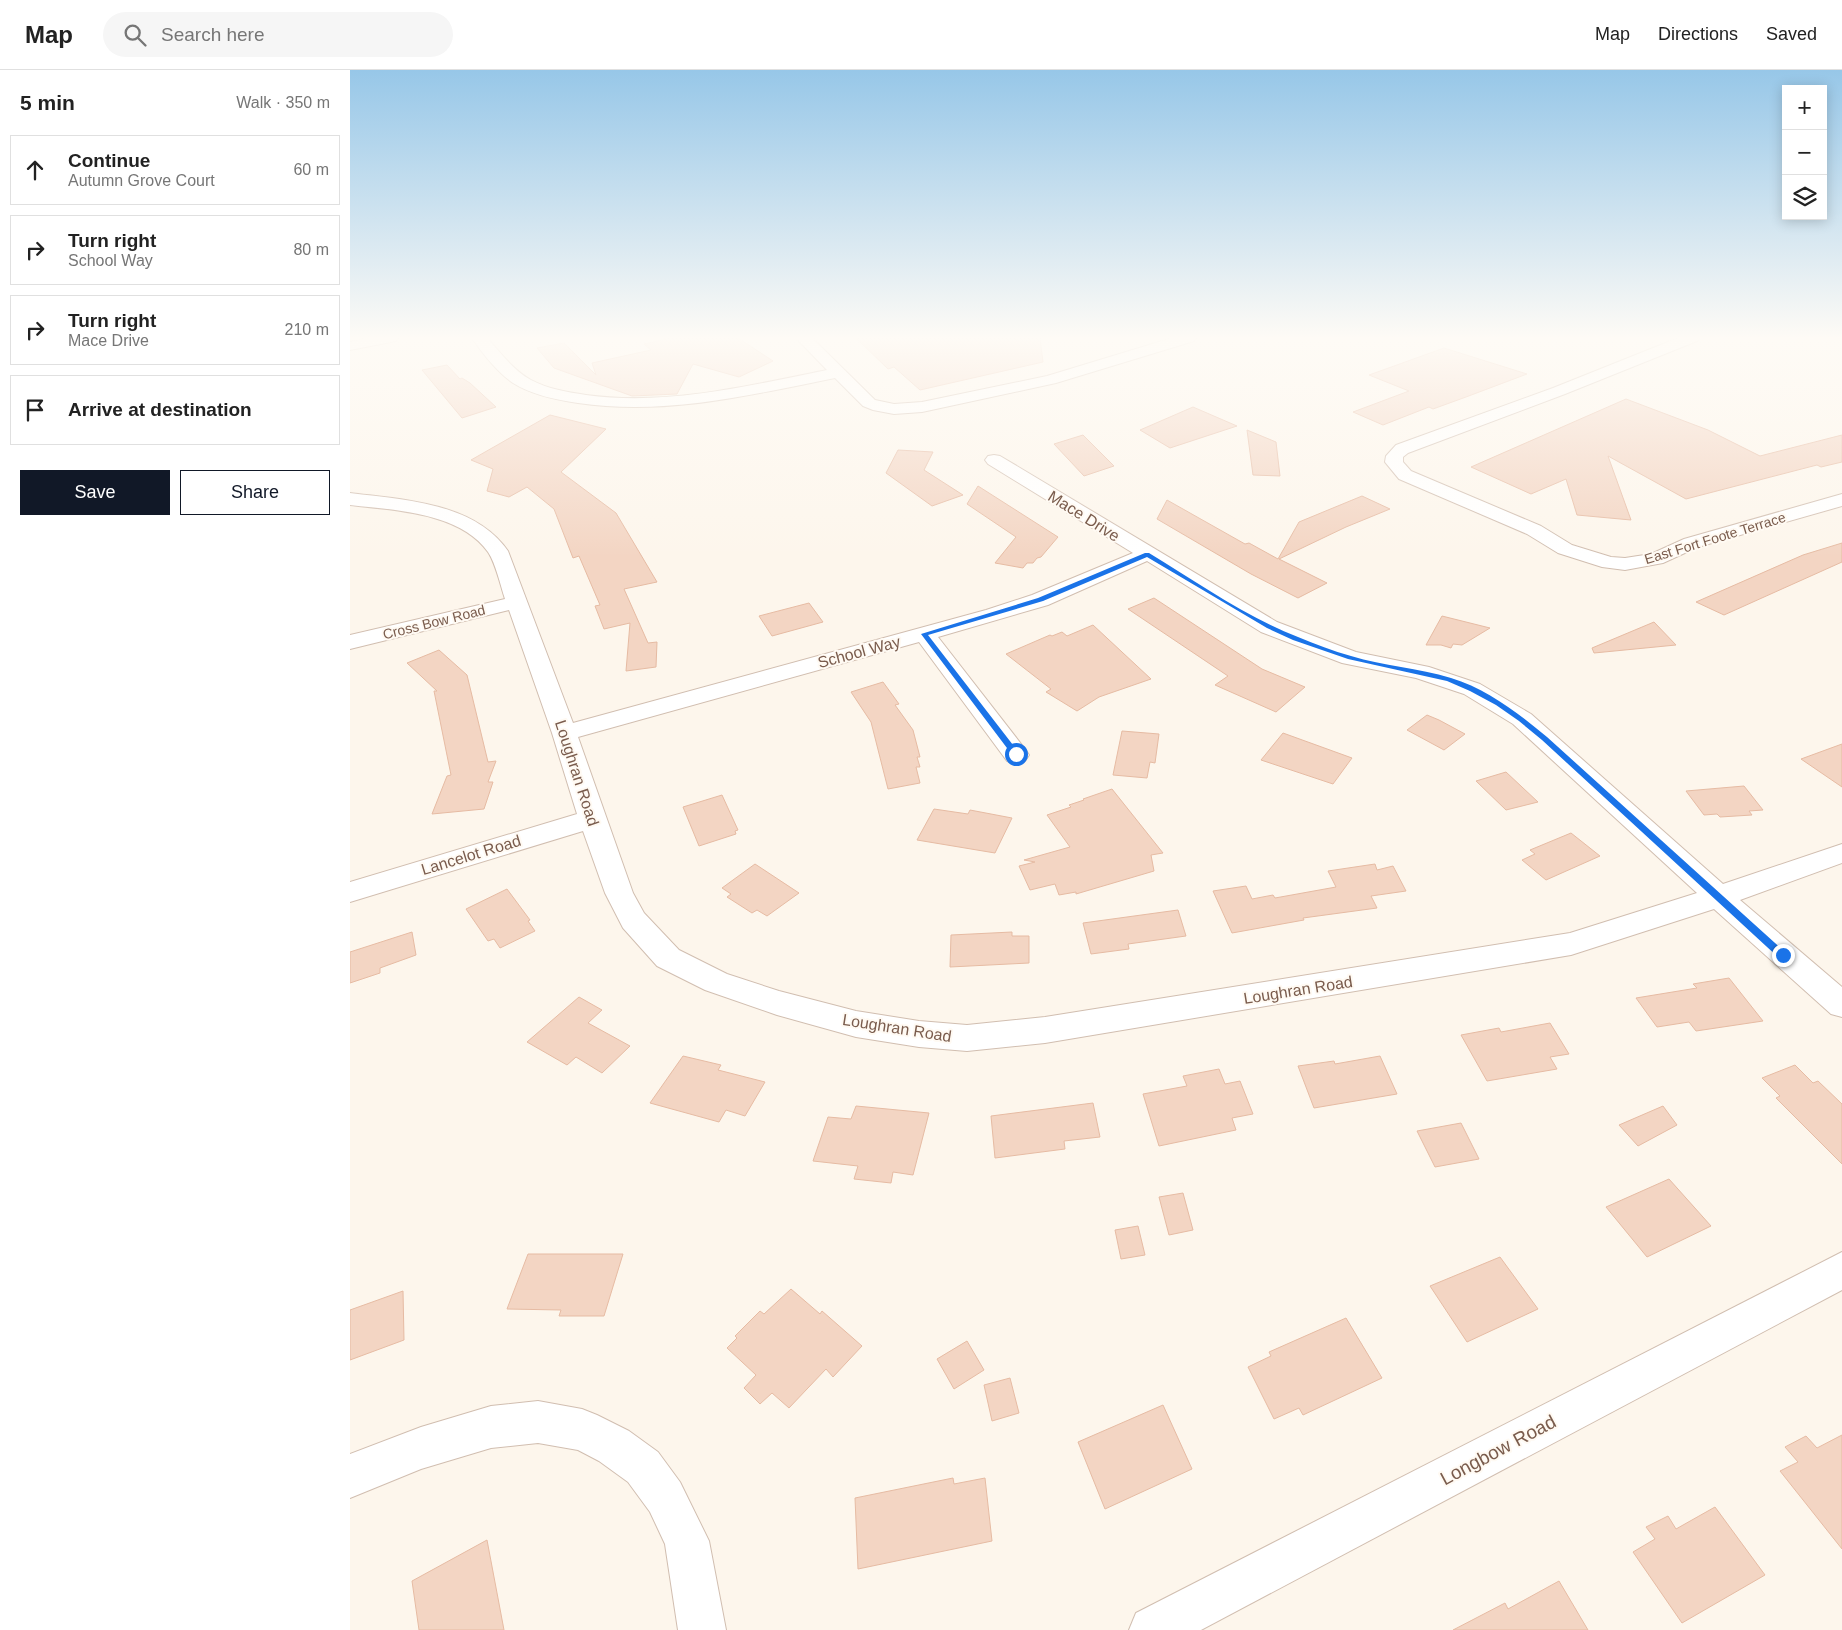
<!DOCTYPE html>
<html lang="en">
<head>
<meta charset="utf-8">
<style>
  body { margin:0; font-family:Helvetica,sans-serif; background:#f6f6f6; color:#222 }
  .controls { position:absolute; right:15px; top:15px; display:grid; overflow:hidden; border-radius:0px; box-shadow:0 2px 12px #0003 }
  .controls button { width:45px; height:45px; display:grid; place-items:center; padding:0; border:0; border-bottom:1px solid #e0e0e0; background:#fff; color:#222; font:25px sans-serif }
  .stop { position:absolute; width:15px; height:15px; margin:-11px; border:4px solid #1a73e8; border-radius:50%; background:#fff }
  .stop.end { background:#1a73e8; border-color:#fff; box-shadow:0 1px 5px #0008 }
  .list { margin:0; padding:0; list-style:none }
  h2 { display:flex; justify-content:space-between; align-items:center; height:65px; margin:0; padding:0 20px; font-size:21px }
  h2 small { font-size:16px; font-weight:400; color:#767676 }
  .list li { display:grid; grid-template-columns:32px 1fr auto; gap:15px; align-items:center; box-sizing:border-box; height:70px; margin:0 10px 10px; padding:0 10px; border:1px solid #e0e0e0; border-radius:0px }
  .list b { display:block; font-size:19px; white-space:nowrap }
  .list p { margin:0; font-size:16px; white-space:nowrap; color:#767676 }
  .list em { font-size:16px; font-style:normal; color:#767676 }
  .actions { display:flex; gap:10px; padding:15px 20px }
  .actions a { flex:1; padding:11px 0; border:1px solid #111827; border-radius:0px; text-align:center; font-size:18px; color:#111827 }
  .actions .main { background:#111827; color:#fff }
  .icon { flex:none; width:28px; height:28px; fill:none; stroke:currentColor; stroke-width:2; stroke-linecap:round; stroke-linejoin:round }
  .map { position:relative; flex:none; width:1492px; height:1560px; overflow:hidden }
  header { display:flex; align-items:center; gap:30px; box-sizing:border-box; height:70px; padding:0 25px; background:#fff; border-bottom:1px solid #e0e0e0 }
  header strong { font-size:24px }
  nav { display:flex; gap:28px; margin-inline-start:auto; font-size:18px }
  .search { width:350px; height:45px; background:#f6f6f6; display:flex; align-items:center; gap:12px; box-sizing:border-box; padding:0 18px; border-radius:28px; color:#767676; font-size:19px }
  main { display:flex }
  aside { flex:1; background:#fff }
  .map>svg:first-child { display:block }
  .building { fill:#f3d5c3; stroke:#e6bba3 }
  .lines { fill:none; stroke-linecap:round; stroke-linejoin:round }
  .minor-casing { stroke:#d1beb0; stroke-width:2 }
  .minor { fill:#fff; fill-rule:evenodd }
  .route { fill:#1a73e8 }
  .labels { text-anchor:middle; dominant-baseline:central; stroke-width:4; stroke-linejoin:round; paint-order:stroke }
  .far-street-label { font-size:14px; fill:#7a5c4d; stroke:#fffaf3 }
  .street-label { font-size:16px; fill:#7a5c4d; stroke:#fffaf3 }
  .near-street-label { font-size:19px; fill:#7a5c4d; stroke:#fffaf3 }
</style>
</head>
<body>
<header>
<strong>Map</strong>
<div class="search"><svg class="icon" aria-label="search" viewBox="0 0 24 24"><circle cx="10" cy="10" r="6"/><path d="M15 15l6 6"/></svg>Search here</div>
<nav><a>Map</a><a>Directions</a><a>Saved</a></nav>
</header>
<main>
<aside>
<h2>5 min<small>Walk · 350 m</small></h2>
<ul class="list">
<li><svg class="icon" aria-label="ahead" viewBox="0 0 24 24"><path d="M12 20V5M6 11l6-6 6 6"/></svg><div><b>Continue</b><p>Autumn Grove Court</p></div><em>60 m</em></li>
<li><svg class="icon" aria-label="right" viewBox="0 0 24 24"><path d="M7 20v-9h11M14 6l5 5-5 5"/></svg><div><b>Turn right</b><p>School Way</p></div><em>80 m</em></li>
<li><svg class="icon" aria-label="right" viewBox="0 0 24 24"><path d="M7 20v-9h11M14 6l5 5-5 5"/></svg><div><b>Turn right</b><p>Mace Drive</p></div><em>210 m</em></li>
<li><svg class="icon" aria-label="arrive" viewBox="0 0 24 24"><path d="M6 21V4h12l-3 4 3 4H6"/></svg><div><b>Arrive at destination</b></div></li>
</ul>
<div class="actions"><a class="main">Save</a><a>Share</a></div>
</aside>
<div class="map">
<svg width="1492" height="1560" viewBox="0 0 1492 1560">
  <rect width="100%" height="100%" fill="#fdf6ec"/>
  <g class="building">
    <path d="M321,268H388L423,291L389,307L343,294L327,324L282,326L204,298L187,278L214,273L246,305L242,293L301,280L294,274Z"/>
    <path d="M506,268H690L693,292L570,320L544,297L538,299Z"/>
    <path d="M1094,278L1177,304L1116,327L1083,339L1079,337L1033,355L1003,342L1059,321L1019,305Z"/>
    <path d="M97,295L110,309L112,308L120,313L146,337L112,348L72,300Z"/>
    <path d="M1276,329L1358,360L1410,386L1492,365V392L1471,397L1467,395L1336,429L1258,386L1281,450L1227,445L1216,409L1181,424L1121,397Z"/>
    <path d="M843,337L887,356L820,378L790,360Z"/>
    <path d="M200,345L256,359L211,402L266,443L307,512L274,519L298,573L307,572L306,597L276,601L280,553L254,559L245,536L250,535L229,486L223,488L204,439L177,417L159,427L137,421L143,399L121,390Z"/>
    <path d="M897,360L926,372L930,406L903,405Z"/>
    <path d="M733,365L764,396L734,406L704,374Z"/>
    <path d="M548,380L583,382L574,400L613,425L582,436L536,403Z"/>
    <path d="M628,416L708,467L691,487L687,488L683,493H677L673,498L645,493L666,467L617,434Z"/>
    <path d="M1012,426L1040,439L996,457L929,489L977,513L948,528L901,504L807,449L817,430L895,474L899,473L928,489L949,452Z"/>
    <path d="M1492,473V492L1374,545L1346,532L1453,485Z"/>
    <path d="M804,528L912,599L955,617L926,642L865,615L878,606L778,539Z"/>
    <path d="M459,533L473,552L422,566L409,546Z"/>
    <path d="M1092,546L1140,558L1112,575L1103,574L1101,578L1091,575H1076Z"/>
    <path d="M1304,552L1326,575L1244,583L1242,578Z"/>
    <path d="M743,555L801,609L749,627L727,641L696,622L701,619L656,584L700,565L702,566L712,562L717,566Z"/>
    <path d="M89,580L117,605L138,692L146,691L138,712H143L134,739L82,744L97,706L101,705L84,621H87L57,593Z"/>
    <path d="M533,612L549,634L545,635L563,660L570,687H567L570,697H566L570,713L538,719L521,652L501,622Z"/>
    <path d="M1077,645L1089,650L1115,664L1094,680L1057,660Z"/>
    <path d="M772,661L809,664L805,693L800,692L797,708L763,705Z"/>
    <path d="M933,663L1002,688L983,714L911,690Z"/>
    <path d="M1492,674V717L1451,689Z"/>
    <path d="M1156,702L1188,732L1156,740L1126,711Z"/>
    <path d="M1394,716L1413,740L1399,741L1402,745L1370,747L1367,744L1354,745L1336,721Z"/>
    <path d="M762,719L813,783L801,785L804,801L726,824V822L709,825L705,814L680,820L669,796L685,792L674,790L720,777L697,745L721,737L719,735L734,730L733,729Z"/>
    <path d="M372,725L388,760L385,761L386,764L349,776L333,737Z"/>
    <path d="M584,739L618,744L620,740L662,748L645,783L567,770Z"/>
    <path d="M1221,763L1250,786L1196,810L1172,790L1185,784L1180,780Z"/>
    <path d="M405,794L449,823L417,846L407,840L402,843L377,827L381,824L372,818Z"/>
    <path d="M1025,794L1027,800L1043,796L1056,821L1021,826L1027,838L953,848L954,850L882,863L863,821L896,816L902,829L923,825L925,828L986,817L978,801Z"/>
    <path d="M157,819L180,850L178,851L185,861L150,878L144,869L138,871L116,839Z"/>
    <path d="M828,840L836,866L778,874L779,879L741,884L733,853Z"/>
    <path d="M62,862L66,885L30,898V903L0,913V882Z"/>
    <path d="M662,862V866H679V893L600,897L601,865Z"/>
    <path d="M1379,908L1413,951L1346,961L1339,952L1307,957L1286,928L1347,918L1343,914Z"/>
    <path d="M229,927L252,940L238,953L280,976L252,1003L226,987L217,995L177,972Z"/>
    <path d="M1200,953L1219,984L1200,987L1207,999L1137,1011L1111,965L1149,958L1151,962Z"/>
    <path d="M333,986L371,995L368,1000L415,1012L395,1046L376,1040L369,1052L300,1033Z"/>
    <path d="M1030,986L1047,1024L964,1038L948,996L984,991L985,994Z"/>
    <path d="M1445,995L1463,1013L1468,1011L1492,1034V1094L1426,1028L1430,1026L1412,1008Z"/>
    <path d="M869,999L875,1014L890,1011L903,1044L882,1048L886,1060L809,1076L793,1024L837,1016L833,1006Z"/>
    <path d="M743,1033L750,1067L714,1071L715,1079L645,1088L641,1046Z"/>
    <path d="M506,1036L579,1043L563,1105L543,1102L541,1113L504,1109L508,1096L463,1091L478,1047L501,1049Z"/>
    <path d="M1313,1036L1327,1055L1288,1076L1269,1055Z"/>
    <path d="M1111,1053L1129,1089L1085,1097L1067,1061Z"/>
    <path d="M1319,1109L1361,1156L1297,1187L1256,1137Z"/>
    <path d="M833,1123L843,1160L819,1165L809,1127Z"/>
    <path d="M788,1156L795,1185L771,1189L765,1160Z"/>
    <path d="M178,1184H273L254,1246H209L211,1240L157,1239Z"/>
    <path d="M1150,1187L1188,1239L1117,1272L1080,1216Z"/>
    <path d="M441,1219L470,1244L472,1241L512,1276L483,1307L476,1299L439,1338L422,1323L410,1334L394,1318L406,1305L377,1278L387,1268L385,1266L410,1241L414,1244Z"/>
    <path d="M53,1221L54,1270L0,1290V1240Z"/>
    <path d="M996,1248L1032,1308L953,1345L949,1338L924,1349L898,1297L921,1286L919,1282Z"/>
    <path d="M617,1271L634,1300L604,1319L587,1289Z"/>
    <path d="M660,1308L669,1343L642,1351L634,1315Z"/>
    <path d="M813,1335L842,1399L755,1439L728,1372Z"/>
    <path d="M1492,1365V1479L1430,1401L1448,1392L1435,1377L1456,1366L1467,1378Z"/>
    <path d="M603,1408L604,1414L635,1408L642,1471L508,1499L505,1428Z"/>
    <path d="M1365,1437L1415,1505L1332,1553L1283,1482L1305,1469L1296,1457L1318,1446L1326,1459Z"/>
    <path d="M137,1470L154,1560H69L62,1511Z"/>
    <path d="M1209,1511L1238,1560H1103L1155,1533L1158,1539Z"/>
  </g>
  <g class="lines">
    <defs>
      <g id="minor">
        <path d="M17,268H48L46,271L0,280V272Z"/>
        <path d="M122,268H137C151,283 163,300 181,310C198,319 217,322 236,325C317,336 398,316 477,300L446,268H462L525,330L544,334L572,332L697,306L822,268H846L844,271L706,313L572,342L544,344L523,340L513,336L485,308C400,325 315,346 228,333C207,330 182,325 163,313C147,302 133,284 122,268Z"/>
        <path d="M1328,268H1349L1347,271L1215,324L1058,383L1053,387V392L1061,401L1191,456L1222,475L1261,487L1275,488L1301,484L1334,469L1492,424V436L1348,477L1313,493L1275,500L1252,497L1208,483L1177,464L1049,409L1035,392L1036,386L1046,375L1203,318Z"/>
        <path d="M644,385L650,386L927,552L1006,582L1079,597L1130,614L1181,644L1373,814L1492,774V793L1390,830L1492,917V947L1481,944L1364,839L1221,885L695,973L617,981L569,977L506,967L427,945L355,920L307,896L273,858L255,823L233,761L0,832V812L227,744L202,663L159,540L0,579V565L155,529C150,514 146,494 138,482C110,442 43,440 0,435V423C54,430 124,432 158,481L223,653L636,540L682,525L783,483L638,394L635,390L638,386ZM797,491L911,562L992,593L1066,608L1114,624L1163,654L1347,823L1220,863L695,947L617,955L569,951L506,941L429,921L377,904L329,880L294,843L283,823L228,667L569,572L657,691L666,693L675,691L679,685L675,679L588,567L698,535Z"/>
        <path d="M1492,1182V1220L851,1560H779L786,1543Z"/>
        <path d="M188,1331L232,1339L247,1345L279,1361L308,1382L330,1412L359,1471L376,1560H328L315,1474L300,1442L278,1412L249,1391L228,1380L188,1373L141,1378L71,1399L0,1428V1384L71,1357L141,1336Z"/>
      </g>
    </defs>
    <use href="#minor" class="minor-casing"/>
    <use href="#minor" class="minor"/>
  </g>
  <linearGradient id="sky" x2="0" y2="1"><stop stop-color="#97c7e8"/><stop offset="0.55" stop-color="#fefbf6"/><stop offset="1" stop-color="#fefbf6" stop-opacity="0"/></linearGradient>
  <rect width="1492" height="487" fill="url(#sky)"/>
  <path class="route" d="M795,483H799C847,512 896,547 948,567C965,574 983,581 1001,586C1034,596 1068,598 1101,608C1137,619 1168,643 1197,667L1436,883V888H1429L1192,670L1169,651L1146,635L1120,621L1097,611L998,589L943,570L917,558L797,487L693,531L578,565L670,684L663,686L571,564L688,528Z"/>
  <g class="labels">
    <g class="far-street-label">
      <text transform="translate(1365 468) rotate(-17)">East Fort Foote Terrace</text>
      <text transform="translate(84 552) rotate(-14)">Cross Bow Road</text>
    </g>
    <g class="street-label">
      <text transform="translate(734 446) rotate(32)">Mace Drive</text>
      <text transform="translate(509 582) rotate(-15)">School Way</text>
      <text transform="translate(227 703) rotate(72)">Loughran Road</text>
      <text transform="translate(121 785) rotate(-17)">Lancelot Road</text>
      <text transform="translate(948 920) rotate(-9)">Loughran Road</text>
      <text transform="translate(547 958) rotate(9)">Loughran Road</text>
    </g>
    <g class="near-street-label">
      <text transform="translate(1148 1380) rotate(-28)">Longbow Road</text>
    </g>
  </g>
</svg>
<div class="controls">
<button>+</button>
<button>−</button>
<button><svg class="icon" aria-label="layers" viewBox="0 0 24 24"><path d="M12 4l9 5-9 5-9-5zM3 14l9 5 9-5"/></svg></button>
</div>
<div class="stop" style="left:666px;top:684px"></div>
<div class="stop end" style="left:1433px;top:885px"></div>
</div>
</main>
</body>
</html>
